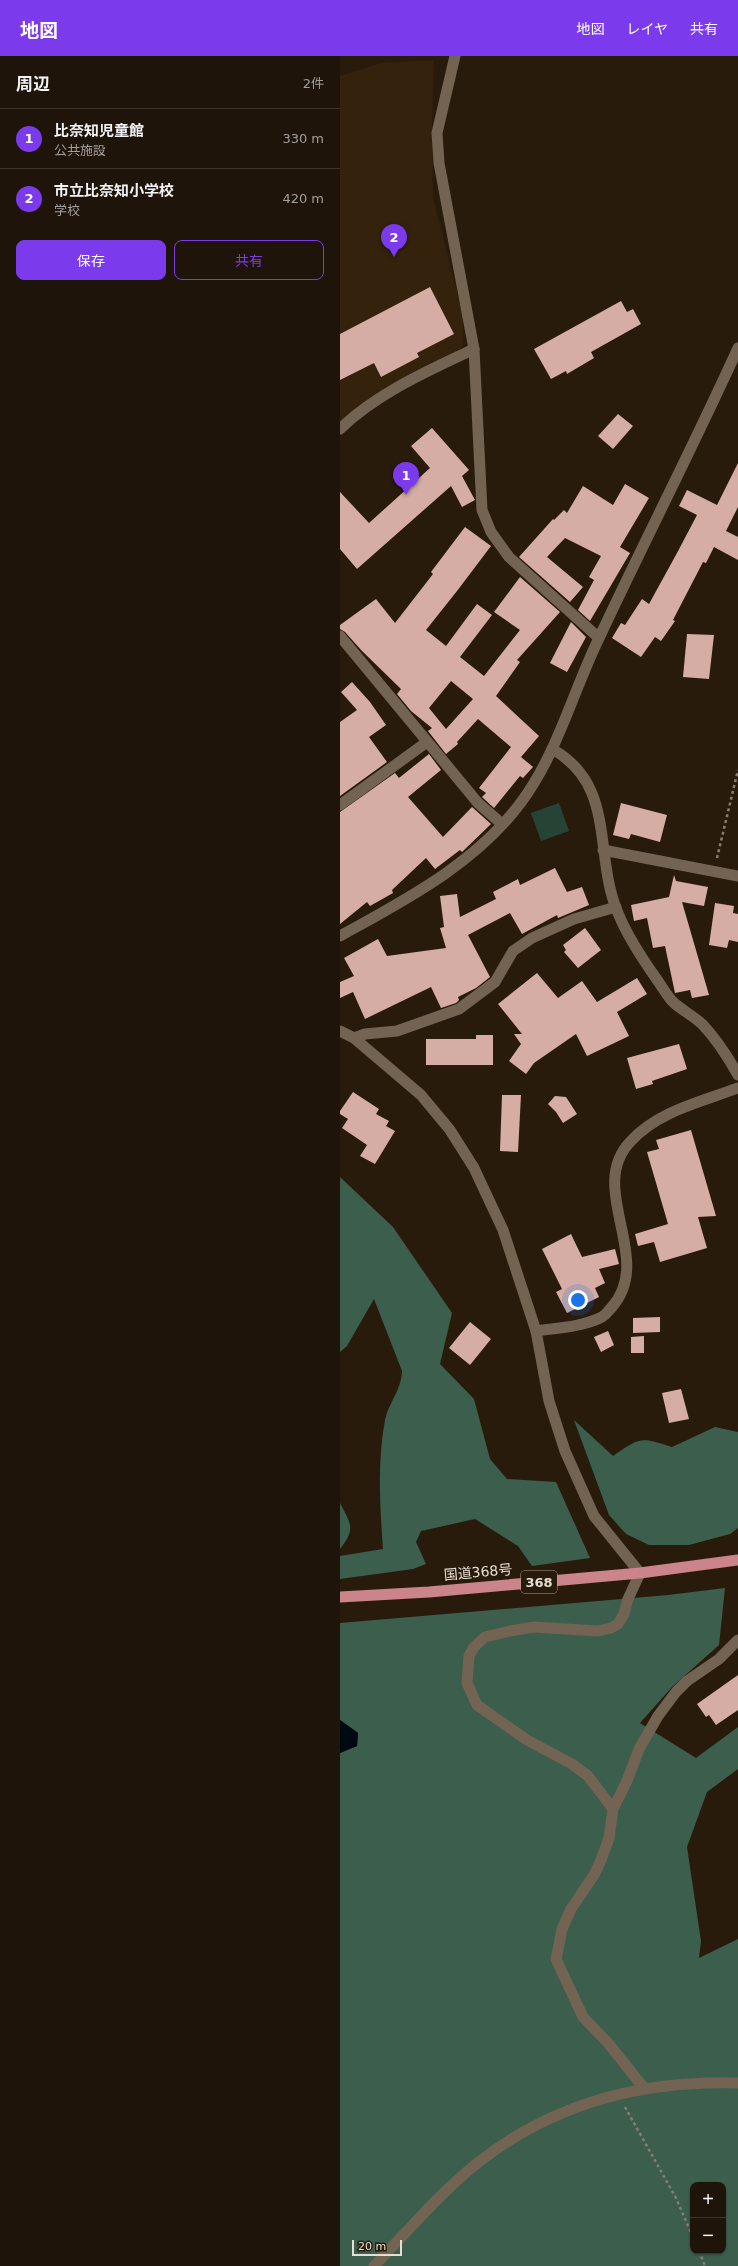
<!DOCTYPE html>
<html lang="ja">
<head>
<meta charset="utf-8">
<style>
  body { margin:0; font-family:"DejaVu Sans","Noto Sans JP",sans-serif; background:#2c2117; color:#f1f3f6 }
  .controls { position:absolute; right:12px; bottom:12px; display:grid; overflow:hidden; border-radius:8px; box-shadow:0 1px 3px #0004 }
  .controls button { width:36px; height:36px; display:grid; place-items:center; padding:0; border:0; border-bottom:1px solid #3c332a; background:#1f1409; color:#f1f3f6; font:20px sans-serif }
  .scale { position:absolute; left:12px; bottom:10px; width:50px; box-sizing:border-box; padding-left:4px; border:2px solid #e6ddd3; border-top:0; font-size:11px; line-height:14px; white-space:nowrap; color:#e6ddd3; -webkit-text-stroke:3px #291b0c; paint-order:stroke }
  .you { position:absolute; left:238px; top:1244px; width:14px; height:14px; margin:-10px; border:3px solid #fff; border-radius:50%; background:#1a73e8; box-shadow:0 0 0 6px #1a73e833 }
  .badge { display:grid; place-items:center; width:26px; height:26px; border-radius:50%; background:#7c3aed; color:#fff; font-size:13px; font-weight:700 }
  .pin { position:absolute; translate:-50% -33px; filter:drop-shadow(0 1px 2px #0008) }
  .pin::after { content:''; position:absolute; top:21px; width:14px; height:12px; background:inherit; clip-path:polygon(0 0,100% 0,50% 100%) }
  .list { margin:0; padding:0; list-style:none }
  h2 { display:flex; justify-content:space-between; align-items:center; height:52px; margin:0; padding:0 16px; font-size:17px }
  h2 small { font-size:13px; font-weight:400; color:#a19e9c }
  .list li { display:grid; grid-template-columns:26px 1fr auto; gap:12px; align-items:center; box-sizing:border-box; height:60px; padding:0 16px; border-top:1px solid #3c332a }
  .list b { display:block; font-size:15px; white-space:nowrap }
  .list p { margin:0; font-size:13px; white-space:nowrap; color:#a19e9c }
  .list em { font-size:13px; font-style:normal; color:#a19e9c }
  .actions { display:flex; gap:8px; padding:12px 16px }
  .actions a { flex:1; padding:9px 0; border:1px solid #7c3aed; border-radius:8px; text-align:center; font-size:14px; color:#7c3aed }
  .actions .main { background:#7c3aed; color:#fff }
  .map { position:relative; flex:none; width:398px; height:2210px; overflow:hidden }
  header { display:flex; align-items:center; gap:24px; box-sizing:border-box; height:56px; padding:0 20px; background:#7c3aed; color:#fff }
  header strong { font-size:19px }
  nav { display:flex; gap:22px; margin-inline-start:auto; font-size:14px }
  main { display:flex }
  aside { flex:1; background:#1f1409 }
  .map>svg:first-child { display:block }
  .built { fill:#34220c }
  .green { fill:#264436 }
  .forest { fill:#3b5e4d; fill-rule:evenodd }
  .water { fill:#000812 }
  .building { fill:#d5ada4; fill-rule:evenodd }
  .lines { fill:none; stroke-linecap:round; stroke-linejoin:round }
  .path { stroke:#887c70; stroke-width:2.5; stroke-dasharray:3 3; stroke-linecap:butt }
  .minor { stroke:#736352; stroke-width:11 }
  .tertiary { stroke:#736352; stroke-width:11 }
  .trunk { stroke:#cb848a; stroke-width:11 }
  .labels { text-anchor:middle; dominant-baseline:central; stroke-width:4; stroke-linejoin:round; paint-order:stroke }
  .shield { fill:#291b0c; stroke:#ada397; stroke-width:1 }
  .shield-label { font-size:13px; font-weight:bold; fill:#e6ddd3 }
  .street-label { font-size:14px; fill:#e6ddd3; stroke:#291b0c }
</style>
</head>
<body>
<header>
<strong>地図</strong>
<nav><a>地図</a><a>レイヤ</a><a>共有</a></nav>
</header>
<main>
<aside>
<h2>周辺<small>2件</small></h2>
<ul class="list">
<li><span class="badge">1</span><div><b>比奈知児童館</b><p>公共施設</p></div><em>330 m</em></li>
<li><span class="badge">2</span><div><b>市立比奈知小学校</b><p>学校</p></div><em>420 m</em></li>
</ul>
<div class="actions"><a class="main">保存</a><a>共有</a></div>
</aside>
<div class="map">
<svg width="398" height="2210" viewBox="0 0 398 2210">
  <rect width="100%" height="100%" fill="#291b0c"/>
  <path class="built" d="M94,4L92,64L93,142L123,260V291L22,348L0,366V20L41,7Z"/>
  <path class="green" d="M219,747L229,775L201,785L191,757Z"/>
  <g class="forest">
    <path d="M0,1121L53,1171L112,1257L100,1308L134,1343L150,1403L167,1423L216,1426L250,1502L192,1510L178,1490L135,1463L81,1475L76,1486L86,1508L73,1513L0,1523V1500L43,1493C40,1450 37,1407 45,1364C49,1346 61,1335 62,1315L34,1243L7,1290L0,1296Z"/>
    <path d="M234,1364L273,1400C301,1381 300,1381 332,1391L375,1371L398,1376V1472L390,1478L349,1489H309L286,1478L269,1459Z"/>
    <path d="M0,1447C11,1468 16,1473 0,1493Z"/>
    <path d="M385,1532L379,1589L332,1631L300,1667L356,1702L398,1671V1713L367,1736L347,1791L361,1885L359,1902L398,1883V2210H0V1697L17,1690L18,1677L0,1664V1567L328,1539ZM353,2129H383V2195H353Z"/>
  </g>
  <path class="water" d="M0,1664L18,1677L17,1690L0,1697Z"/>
  <g class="building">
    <path d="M90,231L114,278L77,297L79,301L41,321L34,307L0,324V278Z"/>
    <path d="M281,245L287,256L293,253L301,268L251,296L254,302L227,318L226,315L211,323L194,293Z"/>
    <path d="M278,358L293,370L273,393L258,380Z"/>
    <path d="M92,372L129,414L122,420L135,444L122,451L111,430L17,513L0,493V436L29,467L90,412L71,390Z"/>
    <path d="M398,407V451L386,475L398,481V504L374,491L366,507L363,506L333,564L335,565L321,585L315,581L301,601L272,582L281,567L285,569L302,543L309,548L337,497L357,459L339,450L347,434L377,449Z"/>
    <path d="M285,428L309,442L280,491L290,497L250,565L238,554L254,524L249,521L261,500L225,482L207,501L243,531L230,546L179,501L213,463L214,464L224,454L227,457L243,430L273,449Z"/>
    <path d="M125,471L151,490L117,535L86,574L106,590L137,548L152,559L120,601L144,620L180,574L154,556L180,521L220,556L177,604L180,606L156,640L199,680L181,701L193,711L183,722L180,720L154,752L142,741L146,737L139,732L171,691L138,663L117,686L118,688L106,698L88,675L92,672L71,655L57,638L61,633L22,595L5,576L0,573V569L36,543L55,567L93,518L91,516ZM111,625L133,643L106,673L89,652Z"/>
    <path d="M231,566L246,581L227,616L210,607Z"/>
    <path d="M347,578L374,579L369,623L343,621Z"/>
    <path d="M12,626L30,646L46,669L29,681L47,706L0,740V666L17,654L1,636Z"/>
    <path d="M89,698L101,714L68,741L103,781L132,751L151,768L122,796L120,794L95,813L86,802L52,834L53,837L30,850L27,846L0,868V756L55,717L59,722Z"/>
    <path d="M281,747L327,759L320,786L291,778L289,783L273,779Z"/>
    <path d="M215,812L227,836L242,831L249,849L218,862L217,859L182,878L170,857L128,879L150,921L136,932L118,941L119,944L116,947L101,952L91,931L25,963L13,936L0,942V926L14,920L4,902L38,883L47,900L106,892L100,872L104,871L100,840L117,838L120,861L156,843L153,836L178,823L180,829Z"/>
    <path d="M334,819L336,825L368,831L364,850L342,846L369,939L352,942L350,934L335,937L325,890L313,892L307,862L294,865L291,849L329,841Z"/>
    <path d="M375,847L394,850L393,857L398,858V886L389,884L387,892L369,889Z"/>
    <path d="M245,872L261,894L238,912L224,896L226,894L223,889Z"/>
    <path d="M197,917L218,942L242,925L257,946L297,922L307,938L277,956L289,980L247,1000L236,978L194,1007L186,1018L169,1005L181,988L174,978H182L158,948Z"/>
    <path d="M136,979H153V1009H86V983H136Z"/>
    <path d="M339,988L347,1013L312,1025L313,1028L296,1033L287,1002Z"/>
    <path d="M13,1036L39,1053L36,1058L49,1065L46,1070L55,1075L35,1108L20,1100L27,1089L2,1072L8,1063L0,1058V1055Z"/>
    <path d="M162,1039H181L178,1096L160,1095Z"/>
    <path d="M215,1040L226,1041L237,1058L223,1067L216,1056L208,1048Z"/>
    <path d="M351,1074L376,1160L358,1161L367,1192L320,1206L314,1186L298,1190L295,1178L328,1168L307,1096L319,1093L316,1084Z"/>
    <path d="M231,1178L242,1201L275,1193L279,1208L259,1213L265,1227L255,1232L259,1241L227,1257L216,1236L222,1233L202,1193Z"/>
    <path d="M320,1261V1276L293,1277V1262Z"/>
    <path d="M130,1266L151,1283L130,1309L109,1292Z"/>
    <path d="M268,1275L274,1289L261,1296L254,1281Z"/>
    <path d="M304,1280V1297H291V1281Z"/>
    <path d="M341,1333L349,1363L329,1367L322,1337Z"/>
    <path d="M398,1619V1654L376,1669L369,1659L366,1661L357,1648Z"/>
  </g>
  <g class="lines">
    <g class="path">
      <path d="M377,802L398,714"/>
      <path d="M285,2051L336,2142L353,2181"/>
      <path d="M359,2195L365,2210"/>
    </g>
    <g class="minor">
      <path d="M115,0L97,77L99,107L134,293L142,454L151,476L169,501L259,582"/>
      <path d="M0,373C37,337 88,315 134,293"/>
      <path d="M0,580L138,747L162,768"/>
      <path d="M212,693C277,729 253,799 278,857C288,882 303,904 318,925C322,931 327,939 332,945C341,954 354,960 363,969C377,984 388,1001 398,1019"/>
      <path d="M0,749L87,686"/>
      <path d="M263,794L398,820"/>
      <path d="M0,880C65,844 137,807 182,745C218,696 233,635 260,580C305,484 354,389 398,292"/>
      <path d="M0,975L14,982L81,1039L110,1074L134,1112L163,1174L196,1275L209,1345L225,1395L254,1460L300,1517L288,1543L284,1558L278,1568L271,1572L258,1575L194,1571L170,1575L145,1581L134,1591L129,1600L127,1627L137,1649L187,1684L232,1708L248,1720L273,1753"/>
      <path d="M14,982L25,978L57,975L119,953L155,926L173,895L192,882L234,863L276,851"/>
      <path d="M196,1275C217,1272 242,1271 262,1261C266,1259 269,1254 272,1251C315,1202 246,1133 290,1086C318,1055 361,1046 398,1032"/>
      <path d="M304,2032L268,1987L243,1961L216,1903L219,1889L222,1873L231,1853L254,1819L261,1804L269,1782L273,1753L287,1725L299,1693L318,1660L336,1636L347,1625L379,1603L398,1584"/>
    </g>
    <path class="tertiary" d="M34,2210C67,2176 98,2139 135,2109C211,2048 301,2024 398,2027"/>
    <path class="trunk" d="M0,1541L89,1536L300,1517L398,1504"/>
  </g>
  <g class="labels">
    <rect class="shield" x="181" y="1515" width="36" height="22" rx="3"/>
    <g class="shield-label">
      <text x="199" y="1526">368</text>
    </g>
    <g class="street-label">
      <text transform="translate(138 1516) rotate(-5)">国道368号</text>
    </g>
  </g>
</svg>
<div class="controls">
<button>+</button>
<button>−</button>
</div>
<div class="scale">20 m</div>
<div class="you"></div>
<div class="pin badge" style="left:66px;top:439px">1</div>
<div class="pin badge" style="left:54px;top:201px">2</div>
</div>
</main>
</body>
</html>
